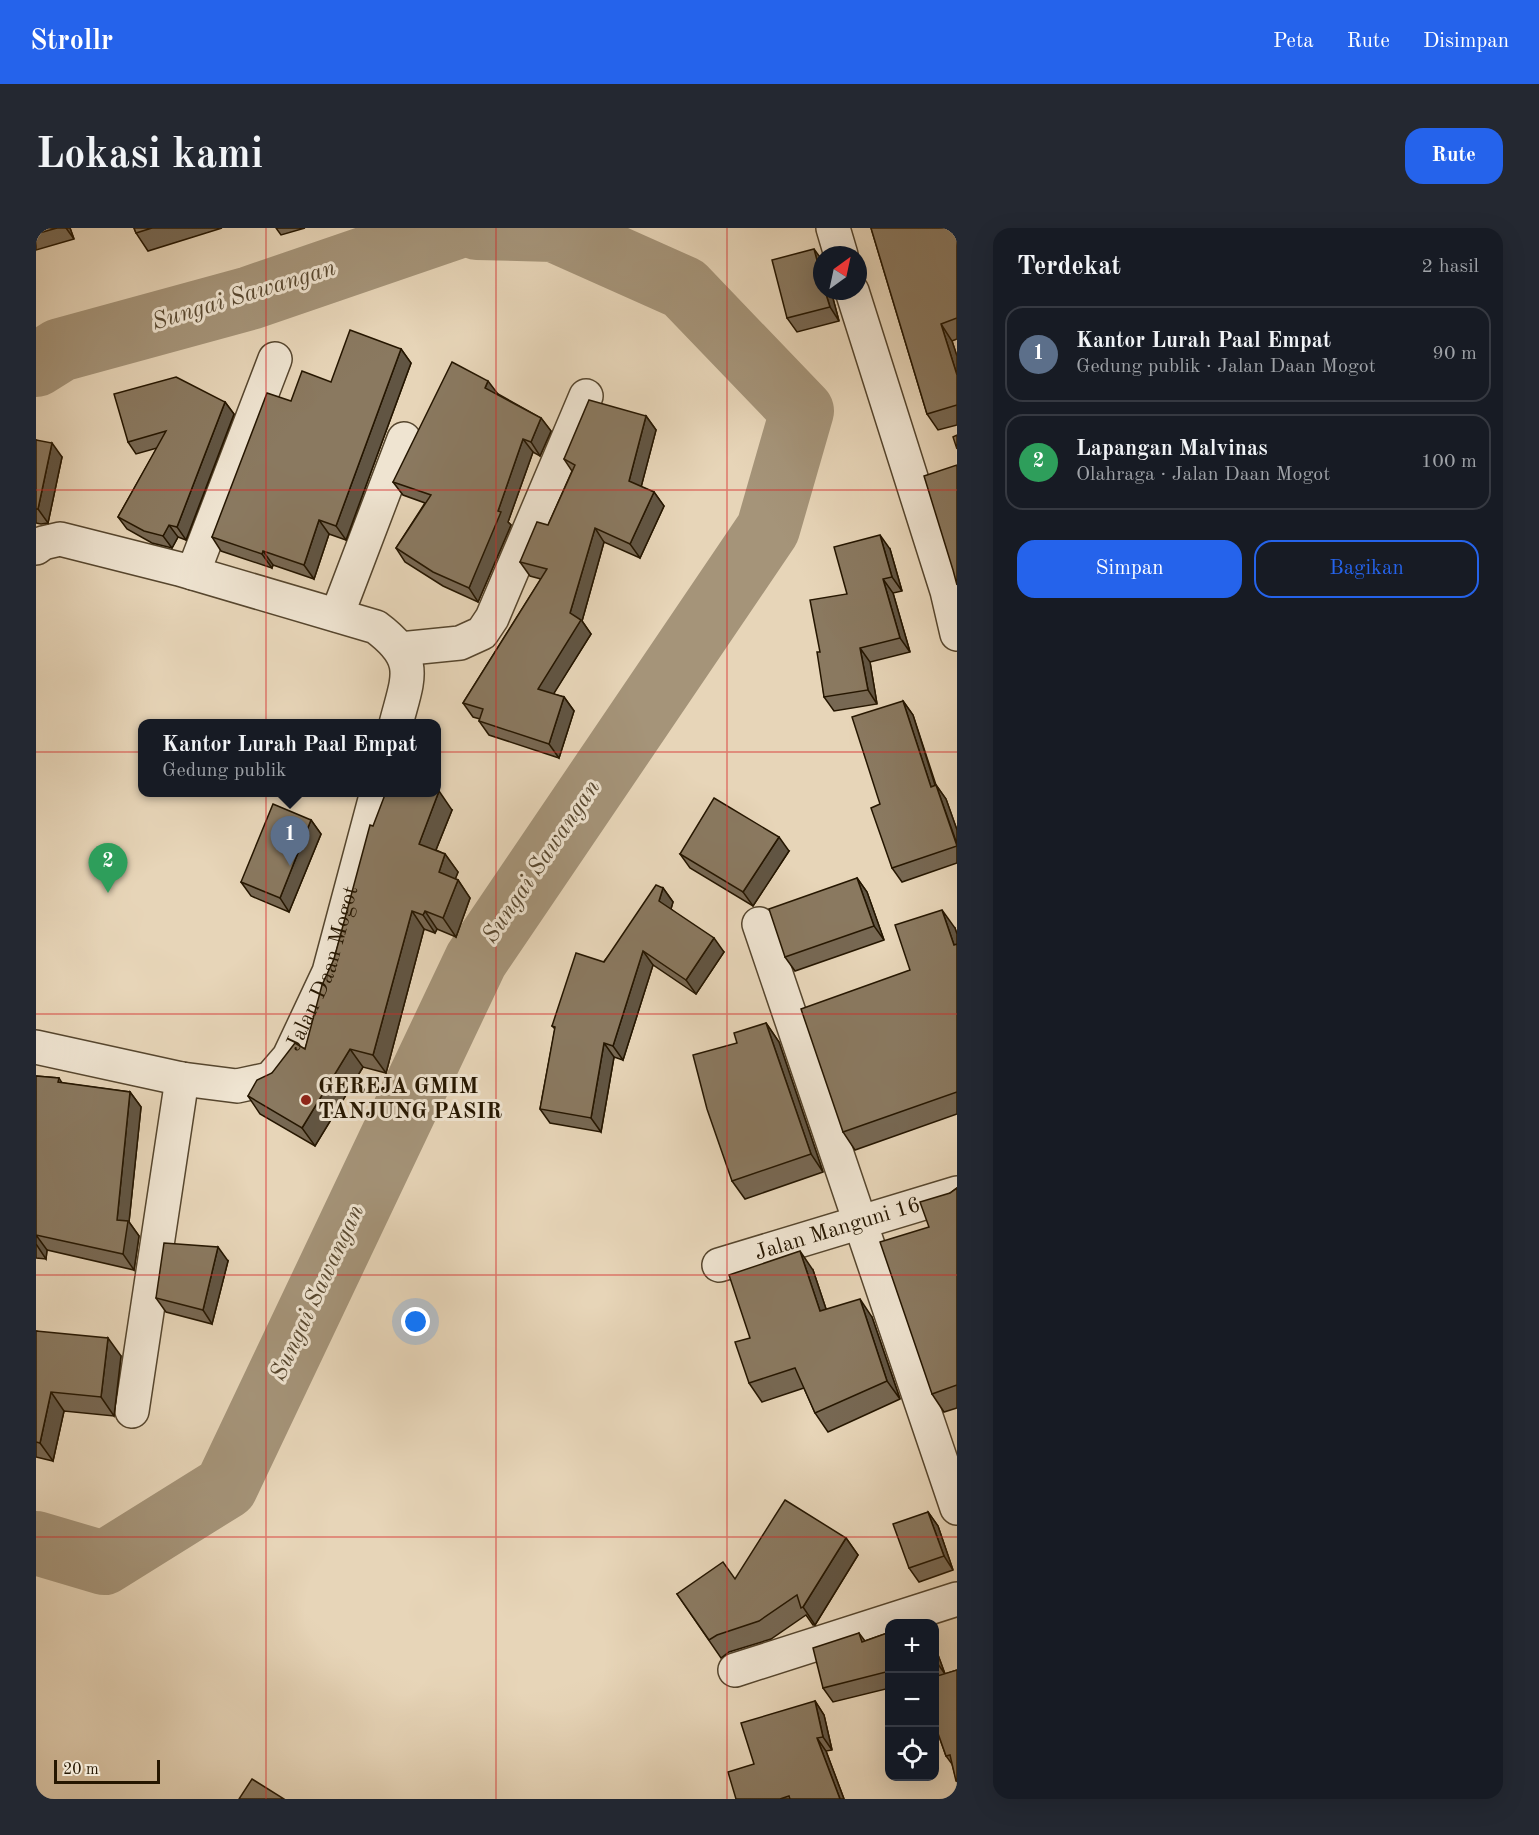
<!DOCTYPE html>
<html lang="id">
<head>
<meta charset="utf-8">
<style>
  body { margin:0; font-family:"Old Standard TT",serif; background:#242831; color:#f1f3f6 }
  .controls { position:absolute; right:18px; bottom:18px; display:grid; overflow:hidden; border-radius:12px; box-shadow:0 6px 24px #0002 }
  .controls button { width:54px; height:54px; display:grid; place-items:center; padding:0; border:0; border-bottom:2px solid #363941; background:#171b24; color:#f1f3f6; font:30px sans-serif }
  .compass { position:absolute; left:777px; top:18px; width:54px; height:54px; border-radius:50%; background:#171b24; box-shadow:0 6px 24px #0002; rotate:33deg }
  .scale { position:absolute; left:18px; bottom:15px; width:106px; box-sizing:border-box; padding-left:6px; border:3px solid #251600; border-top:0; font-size:16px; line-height:21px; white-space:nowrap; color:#251600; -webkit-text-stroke:4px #efe4d1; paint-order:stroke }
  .you { position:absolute; left:380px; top:1094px; width:21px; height:21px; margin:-15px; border:4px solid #fff; border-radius:50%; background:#1a73e8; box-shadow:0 0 0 9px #1a73e833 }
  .badge { display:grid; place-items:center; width:39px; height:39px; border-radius:50%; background:#2563eb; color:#fff; font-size:20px; font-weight:700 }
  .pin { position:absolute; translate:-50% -50px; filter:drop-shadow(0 2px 3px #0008) }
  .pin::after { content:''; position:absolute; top:32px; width:21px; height:18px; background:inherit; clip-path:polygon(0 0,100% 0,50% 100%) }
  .popup { position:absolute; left:102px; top:491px; width:303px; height:78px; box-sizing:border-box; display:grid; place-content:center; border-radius:12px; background:#171b24; filter:drop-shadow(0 2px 4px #0005); font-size:20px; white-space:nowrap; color:#9ea1a6 }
  .popup b { font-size:22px; color:#f1f3f6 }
  .popup::after { content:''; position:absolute; left:50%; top:100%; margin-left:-12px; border:12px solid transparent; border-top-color:#171b24 }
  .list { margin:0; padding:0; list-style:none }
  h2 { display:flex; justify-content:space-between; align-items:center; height:78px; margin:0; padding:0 24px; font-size:26px }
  h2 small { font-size:20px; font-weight:400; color:#9ea1a6 }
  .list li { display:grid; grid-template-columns:39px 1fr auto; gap:18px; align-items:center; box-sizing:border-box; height:96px; margin:0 12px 12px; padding:0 12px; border:2px solid #363941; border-radius:18px }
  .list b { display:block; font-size:22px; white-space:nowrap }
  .list p { margin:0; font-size:20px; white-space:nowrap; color:#9ea1a6 }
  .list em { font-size:20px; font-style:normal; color:#9ea1a6 }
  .actions { display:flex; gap:12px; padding:18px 24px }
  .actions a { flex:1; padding:14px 0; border:2px solid #2563eb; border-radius:18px; text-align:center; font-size:21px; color:#2563eb }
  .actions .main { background:#2563eb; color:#fff }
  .icon { flex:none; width:33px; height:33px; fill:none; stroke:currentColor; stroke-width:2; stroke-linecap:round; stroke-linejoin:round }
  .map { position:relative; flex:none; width:921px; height:1571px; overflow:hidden; border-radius:18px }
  header { display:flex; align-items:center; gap:36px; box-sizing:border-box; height:84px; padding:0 30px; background:#2563eb; color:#fff }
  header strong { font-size:28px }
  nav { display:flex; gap:33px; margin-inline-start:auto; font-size:21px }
  .intro { display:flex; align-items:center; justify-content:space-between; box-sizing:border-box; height:144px; padding:0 36px }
  h1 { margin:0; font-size:42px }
  .button { padding:15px 27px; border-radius:18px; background:#2563eb; color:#fff; font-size:21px; font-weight:700 }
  main { display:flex; gap:36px; padding:0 36px }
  aside { flex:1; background:#171b24; border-radius:18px; box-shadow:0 6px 24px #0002 }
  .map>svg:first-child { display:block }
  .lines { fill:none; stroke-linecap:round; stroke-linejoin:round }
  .river { stroke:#a59479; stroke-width:64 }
  .street-casing { stroke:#56462e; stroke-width:36 }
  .street { stroke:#efe4d1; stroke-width:33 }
  .wall { fill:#776853; stroke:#251600; stroke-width:1.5 }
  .shaded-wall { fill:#615543; stroke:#251600; stroke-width:1.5 }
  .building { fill:#8a7960; stroke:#251600; stroke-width:1.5 }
  .grid { fill:none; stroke:#d62828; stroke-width:1.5; stroke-opacity:0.55 }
  .poi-dot { fill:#8f2418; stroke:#efe4d1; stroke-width:2 }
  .labels { text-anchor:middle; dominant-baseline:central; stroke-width:6; stroke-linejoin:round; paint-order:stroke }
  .street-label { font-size:22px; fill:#251600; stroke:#efe4d1 }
  .poi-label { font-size:22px; font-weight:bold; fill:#251600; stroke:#efe4d1; text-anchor:start }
  .water-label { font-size:24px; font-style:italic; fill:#584830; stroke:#efe4d1 }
</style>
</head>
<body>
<header>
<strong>Strollr</strong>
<nav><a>Peta</a><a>Rute</a><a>Disimpan</a></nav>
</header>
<div class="intro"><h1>Lokasi kami</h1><a class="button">Rute</a></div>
<main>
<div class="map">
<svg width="921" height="1571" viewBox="0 0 921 1571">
  <rect width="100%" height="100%" fill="#e7d5b8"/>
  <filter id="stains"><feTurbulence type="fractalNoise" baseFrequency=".00333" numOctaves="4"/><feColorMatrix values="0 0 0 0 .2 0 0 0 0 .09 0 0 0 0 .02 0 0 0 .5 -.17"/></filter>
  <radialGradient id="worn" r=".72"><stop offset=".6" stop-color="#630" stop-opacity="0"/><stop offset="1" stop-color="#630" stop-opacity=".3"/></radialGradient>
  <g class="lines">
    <g class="river">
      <path d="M0,137L24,122L214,70L418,0"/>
      <path d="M0,1315L68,1335L190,1259L440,732L732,301L766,183L648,60L518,2L441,0"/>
    </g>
    <defs>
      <g id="street">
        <path d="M797,0L805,27"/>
        <path d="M816,63L911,363L921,406"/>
        <path d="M0,320L7,315L24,311L143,341L340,399C384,432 372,449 360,496"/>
        <path d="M157,345L239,131"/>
        <path d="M301,387L368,211"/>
        <path d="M364,421L424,415L446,405L456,390L550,168"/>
        <path d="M723,696L921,1280"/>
        <path id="s1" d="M0,819L146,851L201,858L234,851L253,829L293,744L341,564"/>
        <path id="s2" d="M683,1037L921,965"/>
        <path d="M96,1183L146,851"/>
        <path d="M699,1442L921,1371"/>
      </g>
    </defs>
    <use href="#street" class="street-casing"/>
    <use href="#street" class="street"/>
  </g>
  <g class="wall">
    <path d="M0,0H34L38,11L0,22Z"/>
    <path d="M98,0H186L112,23L100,5Z"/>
    <path d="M240,0H269L245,7Z"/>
    <path d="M835,0H921V111L916,113L921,128V197L902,202L891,186Z"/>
    <path d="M786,63H795L803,93L761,104L751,90Z"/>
    <path d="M365,121L375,135L310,312L293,306L278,351L237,337L236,340L185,323L176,309L255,173Z"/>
    <path d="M462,166L505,190L515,203L504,228L497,224L472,294L475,297L442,374L407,358L369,334L360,320L389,275L367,267L357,254Z"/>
    <path d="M189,174L198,186L150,312L142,309L136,320L116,315L91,301L82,289L121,220L100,226L92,214Z"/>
    <path d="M610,188L620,202L605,259L618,264L628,278L604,330L568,314L546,393L555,406L517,466L528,469L538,483L523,530L453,507L443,493L444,491L437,489L427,475L505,351L494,348L484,334L512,297L536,243L528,231Z"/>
    <path d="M0,212L26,229L12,295L5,296L0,295Z"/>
    <path d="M854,321L866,363L857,365L874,424L834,434L841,476L798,483L788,469L784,424L811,366Z"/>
    <path d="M867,473L877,487L900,557L910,571L921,602V635L866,654L856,640L844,576Z"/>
    <path d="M416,582L400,622L409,626L422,644L419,651L422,652L434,670L420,709L401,701L399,705L388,701L350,845L327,839L279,918L224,886L212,868L236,845L269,821L298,731L337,598Z"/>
    <path d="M275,592L285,606L253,684L215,668L205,654Z"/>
    <path d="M753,623L717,678L654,640L644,626Z"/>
    <path d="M821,650L831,664L848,712L759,743L749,729Z"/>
    <path d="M627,660L637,674L635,681L688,724L660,766L617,737L587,832L578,829L565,904L514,895L504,881L519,801L516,798Z"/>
    <path d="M919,700L921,706V886L819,922L807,904L874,742Z"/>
    <path d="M730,795L743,814L787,944L709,971L696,953L701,815Z"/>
    <path d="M0,848L23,850L26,855L94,864L105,879L93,994L103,1008L98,1042L11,1022L10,1031L0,1030Z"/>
    <path d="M921,960V1180L908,1184L896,1166L893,999L914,965Z"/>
    <path d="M192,1033L176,1096L130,1084L120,1070Z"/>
    <path d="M777,1042L790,1081L836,1089L864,1171L792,1204L779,1185L768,1160L726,1174L713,1155L714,1110Z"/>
    <path d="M0,1103L85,1128L78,1188L28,1183L17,1233L0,1229Z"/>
    <path d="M892,1284L902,1298L917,1342L883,1354L873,1340Z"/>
    <path d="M810,1310L822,1327L779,1397H777L770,1387L735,1411L693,1424L685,1430L641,1366L699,1351Z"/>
    <path d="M854,1404V1460L797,1474L787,1460L823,1405L829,1413Z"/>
    <path d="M898,1416L909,1446L921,1442V1554L916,1536L910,1528L898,1494Z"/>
    <path d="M779,1473L788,1487L796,1522L790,1523L808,1571H700L718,1536Z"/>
  </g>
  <g class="shaded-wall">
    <path d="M30,0H34L38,11Z"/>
    <path d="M778,21L786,32V51Z"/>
    <path d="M789,63H795L803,93L794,79Z"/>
    <path d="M905,96L916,113L921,128V147Z"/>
    <path d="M365,121L375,135L310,312L300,298Z"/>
    <path d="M452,153L462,166L458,174L449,160Z"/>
    <path d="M189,174L198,186L150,312L141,299Z"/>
    <path d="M610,188L620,202L603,267L593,253Z"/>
    <path d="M505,190L515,203L504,228L495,214Z"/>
    <path d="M487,211L497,224L472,294L475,297L442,374L433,360L462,283Z"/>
    <path d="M16,215L26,229L12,295L2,281Z"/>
    <path d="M618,264L628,278L604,330L594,316Z"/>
    <path d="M283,292L293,306L278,351L268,337Z"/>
    <path d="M133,297L142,309L136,320L127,308Z"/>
    <path d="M559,300L568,314L546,393L555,406L512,475L502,461L534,385Z"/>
    <path d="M844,307L854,321L866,363L856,349Z"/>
    <path d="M227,323L237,337L236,340L226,326Z"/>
    <path d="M847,351L857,365L874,424L864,410Z"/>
    <path d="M824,420L834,434L841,476L832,462Z"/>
    <path d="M528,469L538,483L523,530L513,516Z"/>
    <path d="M867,473L877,487L904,573L895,559Z"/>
    <path d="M900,557L910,571L921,602V616Z"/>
    <path d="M403,563L416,582L395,634L383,616Z"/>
    <path d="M275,592L285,606L253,684L244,670Z"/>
    <path d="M743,609L753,623L717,678L707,664Z"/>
    <path d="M409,626L422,644L415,662L403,644Z"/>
    <path d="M821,650L831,664L848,712L838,698Z"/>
    <path d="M422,652L434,670L420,709L407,690Z"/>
    <path d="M627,660L637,674L633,687L623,673Z"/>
    <path d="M906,682L919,700L921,706V721L918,717Z"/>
    <path d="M376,683L388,701L350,845L337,827Z"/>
    <path d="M389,683L401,701L399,705L387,687Z"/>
    <path d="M678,710L688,724L660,766L650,752Z"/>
    <path d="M607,723L617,737L587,832L577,818Z"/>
    <path d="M730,795L743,814L787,944L775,926Z"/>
    <path d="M568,815L578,829L565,904L555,890Z"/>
    <path d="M314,821L327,839L279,918L266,900Z"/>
    <path d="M94,864L105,879L93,994L103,1008L98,1042L87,1026L81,992Z"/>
    <path d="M0,1007L11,1022L10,1031L0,1016Z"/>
    <path d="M182,1019L192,1033L176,1096L167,1082Z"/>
    <path d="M764,1023L777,1042L797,1102L784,1083Z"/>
    <path d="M824,1071L836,1089L864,1171L851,1153Z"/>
    <path d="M72,1110L85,1128L78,1188L65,1169Z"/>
    <path d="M15,1164L28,1183L17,1233L4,1215Z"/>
    <path d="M892,1284L902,1298L917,1342L908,1328Z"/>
    <path d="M810,1310L822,1327L779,1397L767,1379Z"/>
    <path d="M898,1416L909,1446L899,1432Z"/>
    <path d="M779,1473L788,1487L796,1522L787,1509Z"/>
    <path d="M781,1510L790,1523L808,1571H804Z"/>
  </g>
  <g class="building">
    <path d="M0,0H21L0,6Z"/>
    <path d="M98,0H116L100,5Z"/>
    <path d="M835,0H921V90L905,96L921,147V177L891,186Z"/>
    <path d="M778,21L786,51V63H789L794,79L751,90L736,32Z"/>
    <path d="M314,102L365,121L300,298L283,292L268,337L227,323L226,326L176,309L231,165L255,173L266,143L295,154Z"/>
    <path d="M416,134L452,153L449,160L505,190L495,214L487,211L462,283L465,284L433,360L397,344L360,320L395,267L357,254Z"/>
    <path d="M140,149L189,174L141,299L133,297L127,308L108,303L82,289L130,203L92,214L78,166Z"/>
    <path d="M553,172L610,188L593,253L618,264L594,316L559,300L534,385L545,392L502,461L528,469L513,516L443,493L447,481L427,475L511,341L484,334L501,294L512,297L539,237L528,231Z"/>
    <path d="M921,207V221L917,209Z"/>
    <path d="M0,212L16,215L2,281H0Z"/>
    <path d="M921,237V357L917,342L888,248Z"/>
    <path d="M844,307L856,349L847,351L864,410L824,420L832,462L788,469L781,424H784L774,372L811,366L798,319Z"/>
    <path d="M867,473L895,559L900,557L921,618L856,640L835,580L844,576L816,489Z"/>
    <path d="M401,563H403L383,616L409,626L403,644L422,652L407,690L389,683L387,687L376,683L337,827L314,821L266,900L212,868L221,852L236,845L259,815L269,821L286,757L298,731L334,597L337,598L350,564H401Z"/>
    <path d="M678,570L743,609L707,664L644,626Z"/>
    <path d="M237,576L275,592L244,670L205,654Z"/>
    <path d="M821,650L838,698L749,729L733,681Z"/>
    <path d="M620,657L627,660L623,673L678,710L650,752L607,723L577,818L568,815L555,890L504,881L519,799L516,798L540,725L568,734Z"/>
    <path d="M906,682L918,717L921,716V864L807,904L765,781L874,742L859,697Z"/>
    <path d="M730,795L775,926L696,953L671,881L657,827L701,815L698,805Z"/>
    <path d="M0,848L23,850L22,854L94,864L81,992L92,993L87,1026L0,1007V1008Z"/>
    <path d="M921,960V1157L896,1166L844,1014L893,999L884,974L914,965Z"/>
    <path d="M128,1015L182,1019L167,1082L120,1070Z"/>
    <path d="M764,1023L784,1083L824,1071L851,1153L779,1185L759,1140L713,1155L699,1114L714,1110L693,1047Z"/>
    <path d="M0,1103L72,1110L65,1169L15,1164L4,1215L0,1214Z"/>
    <path d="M749,1272L810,1310L767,1379L765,1380L761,1367L723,1393L681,1407L673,1412L641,1366L687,1334L699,1351Z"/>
    <path d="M892,1284L908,1328L873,1340L857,1296Z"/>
    <path d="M854,1404V1443L787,1460L777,1420L823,1405L826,1414Z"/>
    <path d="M921,1442V1553H920L914,1527L910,1528L898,1494V1449Z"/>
    <path d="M779,1473L787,1509L781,1510L804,1571H754L753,1568L744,1571H700L692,1544L718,1536L705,1495Z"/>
    <path d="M216,1551L248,1571H203Z"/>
  </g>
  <path class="grid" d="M230,0V1571M460,0V1571M691,0V1571M0,262H921M0,524H921M0,786H921M0,1047H921M0,1309H921"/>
  <circle class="poi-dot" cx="270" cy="872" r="6"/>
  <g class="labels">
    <g class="street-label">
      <text stroke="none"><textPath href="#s1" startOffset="363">Jalan Daan Mogot</textPath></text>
      <text stroke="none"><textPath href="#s2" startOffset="124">Jalan Manguni 16</textPath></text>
    </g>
    <g class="poi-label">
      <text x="282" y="859">GEREJA GMIM<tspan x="282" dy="25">TANJUNG PASIR</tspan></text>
    </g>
    <g class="water-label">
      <text transform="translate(208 68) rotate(-17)">Sungai Sawangan</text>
      <text transform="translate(506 634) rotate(-56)">Sungai Sawangan</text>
      <text transform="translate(282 1065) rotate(-65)">Sungai Sawangan</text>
    </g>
  </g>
  <rect width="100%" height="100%" filter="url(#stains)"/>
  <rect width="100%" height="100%" fill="url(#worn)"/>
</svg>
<div class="controls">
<button>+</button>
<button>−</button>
<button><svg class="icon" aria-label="locate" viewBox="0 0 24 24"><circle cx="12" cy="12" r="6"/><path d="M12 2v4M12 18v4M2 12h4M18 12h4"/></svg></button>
</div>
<svg class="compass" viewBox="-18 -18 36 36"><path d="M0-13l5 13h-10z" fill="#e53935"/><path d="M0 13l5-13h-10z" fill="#9ea1a6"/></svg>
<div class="scale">20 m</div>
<div class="you"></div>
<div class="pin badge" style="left:254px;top:638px;background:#5c6f8a">1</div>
<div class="popup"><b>Kantor Lurah Paal Empat</b>Gedung publik</div>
<div class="pin badge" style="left:72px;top:665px;background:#2e9e5b">2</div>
</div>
<aside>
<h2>Terdekat<small>2 hasil</small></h2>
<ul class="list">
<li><span class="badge" style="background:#5c6f8a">1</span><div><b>Kantor Lurah Paal Empat</b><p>Gedung publik · Jalan Daan Mogot</p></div><em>90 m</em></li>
<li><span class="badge" style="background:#2e9e5b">2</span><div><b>Lapangan Malvinas</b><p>Olahraga · Jalan Daan Mogot</p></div><em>100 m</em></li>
</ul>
<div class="actions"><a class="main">Simpan</a><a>Bagikan</a></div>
</aside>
</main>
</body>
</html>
